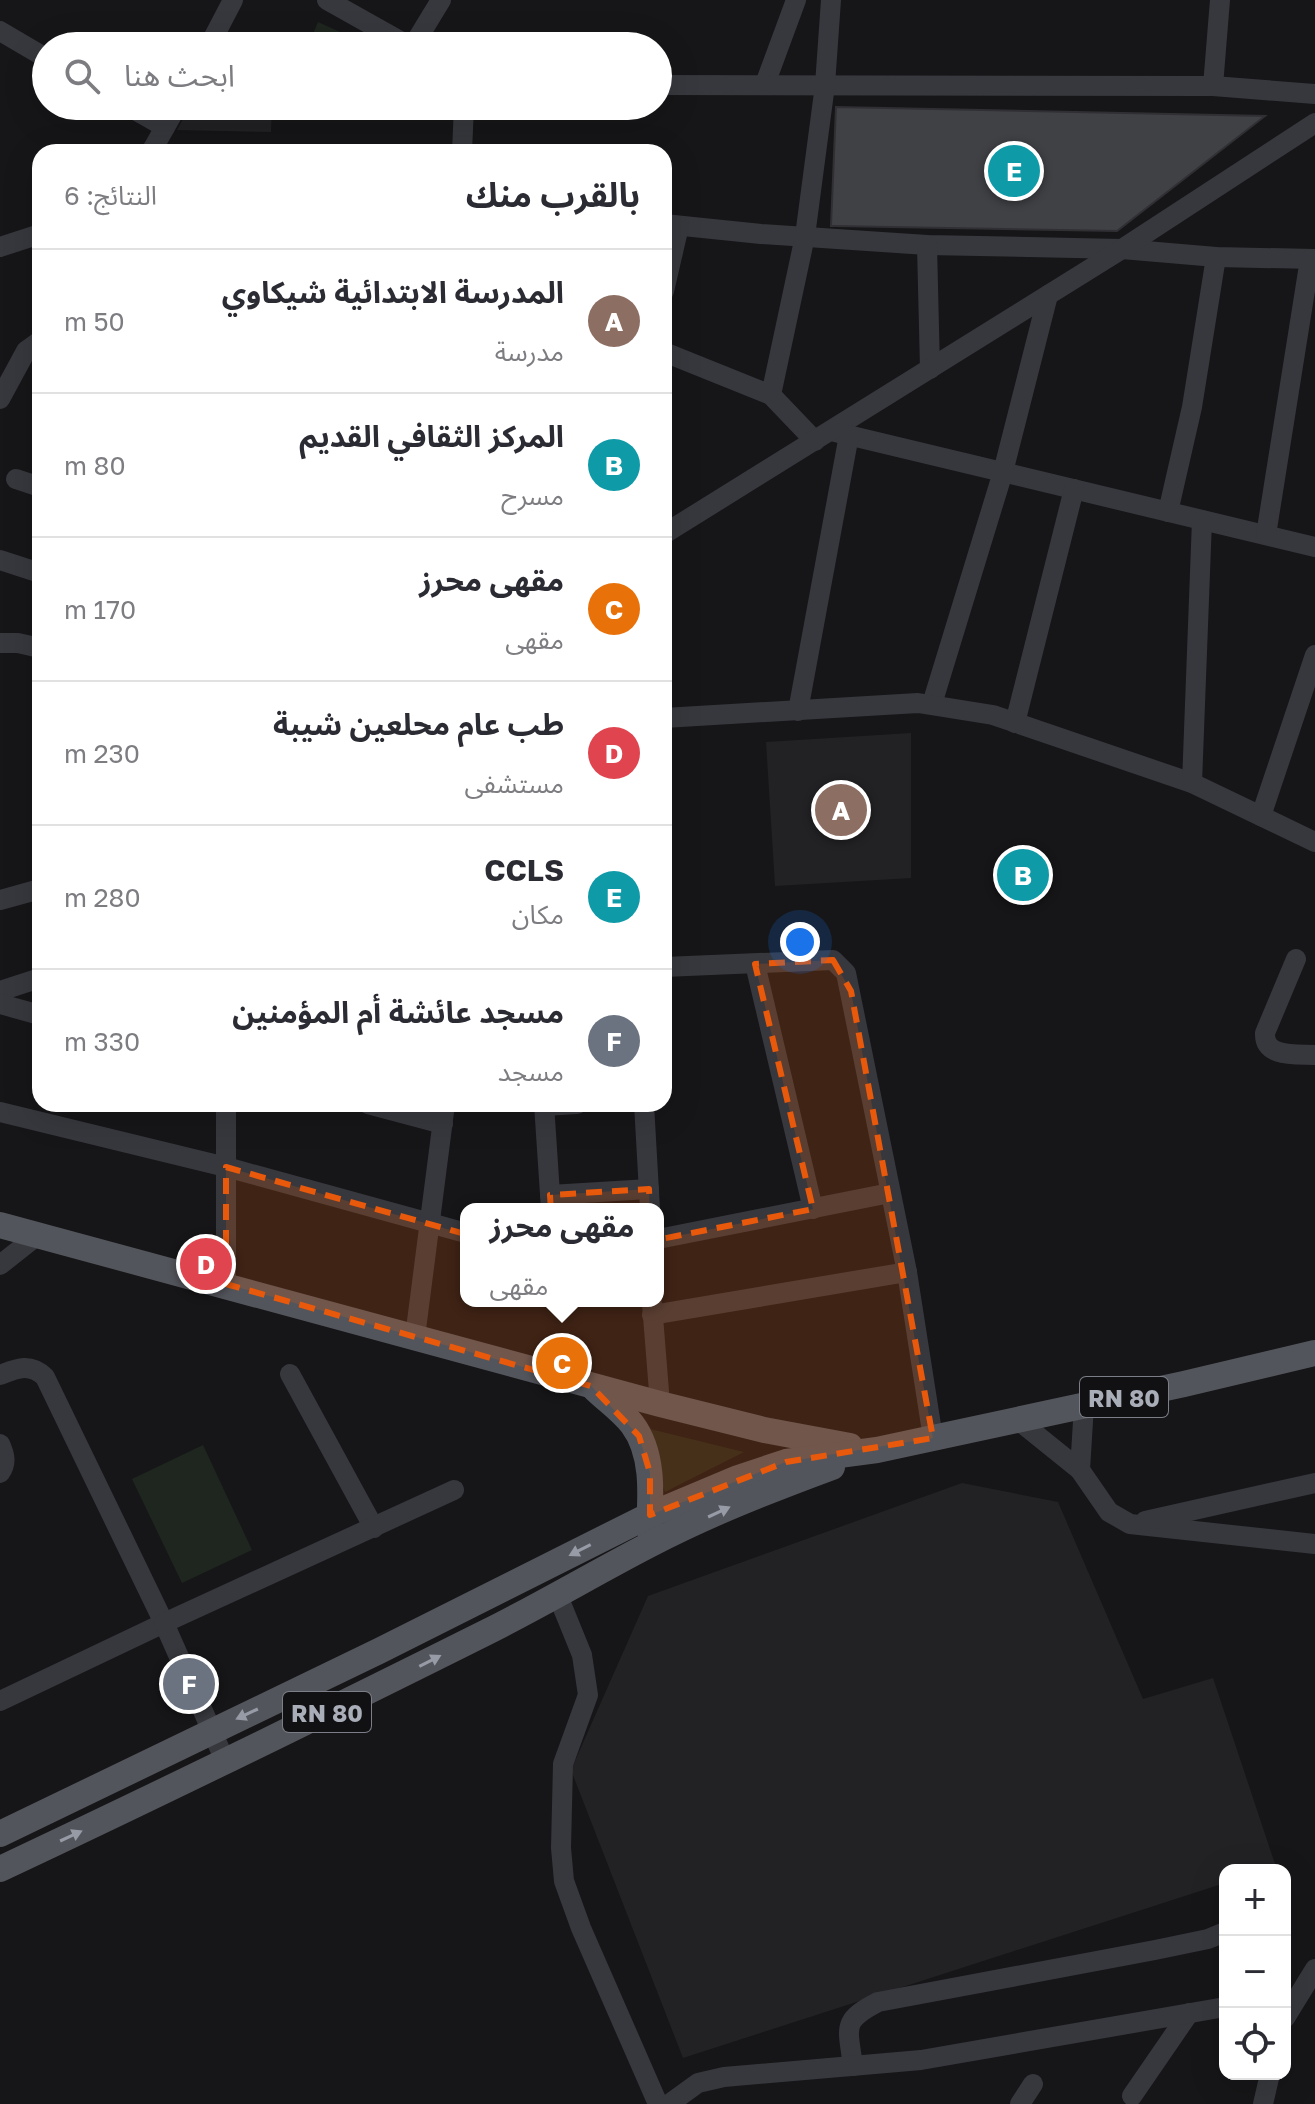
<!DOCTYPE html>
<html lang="ar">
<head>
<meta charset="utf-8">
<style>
  body { margin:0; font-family:"Golos Text","Noto Sans Arabic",sans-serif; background:#f2f2f3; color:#2b2b33; direction:rtl }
  .controls { position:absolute; right:24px; bottom:24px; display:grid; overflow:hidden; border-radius:16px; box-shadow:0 8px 32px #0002 }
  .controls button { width:72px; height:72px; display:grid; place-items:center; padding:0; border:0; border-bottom:2px solid #e1e1e2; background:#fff; color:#2b2b33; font:40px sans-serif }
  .you { position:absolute; left:800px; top:942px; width:28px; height:28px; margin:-20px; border:6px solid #fff; border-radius:50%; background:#1a73e8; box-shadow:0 0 0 12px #1a73e833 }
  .badge { display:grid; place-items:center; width:52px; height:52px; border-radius:50%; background:#856733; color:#fff; font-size:26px; font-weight:700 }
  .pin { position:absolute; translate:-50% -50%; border:4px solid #fff; box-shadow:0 2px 8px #0006 }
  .popup { position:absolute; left:460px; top:1203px; width:204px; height:104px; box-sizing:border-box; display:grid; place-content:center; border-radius:16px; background:#fff; filter:drop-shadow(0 2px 6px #0005); font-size:26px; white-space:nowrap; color:#7c7c81 }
  .popup b { font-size:30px; color:#2b2b33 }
  .popup::after { content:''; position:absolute; left:50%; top:100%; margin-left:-16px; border:16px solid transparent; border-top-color:#fff }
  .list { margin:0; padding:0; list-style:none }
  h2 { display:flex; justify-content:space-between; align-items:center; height:104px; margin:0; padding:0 32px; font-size:34px }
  h2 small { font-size:26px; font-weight:400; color:#7c7c81 }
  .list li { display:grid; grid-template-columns:52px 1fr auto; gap:24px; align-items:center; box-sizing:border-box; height:144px; padding:0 32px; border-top:2px solid #e1e1e2 }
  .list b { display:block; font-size:30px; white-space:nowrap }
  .list p { margin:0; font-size:26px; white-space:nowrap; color:#7c7c81 }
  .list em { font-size:26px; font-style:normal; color:#7c7c81 }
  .icon { flex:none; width:44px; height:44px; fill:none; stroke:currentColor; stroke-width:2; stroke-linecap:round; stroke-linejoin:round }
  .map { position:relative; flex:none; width:1315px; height:2104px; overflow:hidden; direction:ltr }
  .search { position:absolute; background:#fff; box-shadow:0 8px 32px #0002; left:32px; top:32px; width:640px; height:88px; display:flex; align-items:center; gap:20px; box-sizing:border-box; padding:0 28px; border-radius:44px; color:#7c7c81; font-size:30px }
  .panel { position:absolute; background:#fff; box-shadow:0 8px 32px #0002; left:32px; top:144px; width:640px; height:968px; border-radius:24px; direction:rtl }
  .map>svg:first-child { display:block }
  .built { fill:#222225 }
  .green { fill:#1e261f }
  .building { fill:#404145; stroke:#303034; stroke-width:2 }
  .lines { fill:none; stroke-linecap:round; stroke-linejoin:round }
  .minor { stroke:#37383d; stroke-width:20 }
  .major { stroke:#53555c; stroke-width:26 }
  .oneway { fill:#979ba6 }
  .marked { fill:#e8590c; fill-opacity:0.2; stroke:#e8590c; stroke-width:6; stroke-dasharray:16 10; stroke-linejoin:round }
  .labels { text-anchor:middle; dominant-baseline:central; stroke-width:8; stroke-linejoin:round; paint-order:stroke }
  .shield { fill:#111113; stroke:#7b7e86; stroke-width:2 }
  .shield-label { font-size:24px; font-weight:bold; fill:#a8adb8 }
</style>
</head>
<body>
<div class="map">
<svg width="1315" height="2104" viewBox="0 0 1315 2104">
  <rect width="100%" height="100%" fill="#161618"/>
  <g class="built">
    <path d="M190,106H272L271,132L177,130Z"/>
    <path d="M911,733V878L775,886L766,742Z"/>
    <path d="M962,1483L1058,1502L1143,1699L1213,1678L1276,1867L1266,1870H1225V1883L683,2058L571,1770L648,1596Z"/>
  </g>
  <g class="green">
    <path d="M318,22L371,46H308Z"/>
    <path d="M642,1427L744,1452L665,1492Z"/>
    <path d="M203,1445L252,1550L182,1583L132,1479Z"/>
  </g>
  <path class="building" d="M836,107L1265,116L1117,231L835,226H831Z"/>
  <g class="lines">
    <g class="minor">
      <path d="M327,0L409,46"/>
      <path d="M0,31L46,58"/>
      <path d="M209,46L233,0"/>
      <path d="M413,46L441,0"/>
      <path d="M765,84L796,0"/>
      <path d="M658,85L1213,86L1315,94"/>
      <path d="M1213,86L1220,0"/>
      <path d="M128,106L165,127"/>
      <path d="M151,152L177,106"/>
      <path d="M462,152L464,106"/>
      <path d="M664,224L761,234L927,245L1122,249L1216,257L1315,259"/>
      <path d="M927,245L930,369"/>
      <path d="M0,247L40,234"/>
      <path d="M664,291L679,226"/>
      <path d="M664,352L771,395L805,236L825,85L831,0"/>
      <path d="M771,395L815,441"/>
      <path d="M0,399L26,351L40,341"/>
      <path d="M831,431L1315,547"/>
      <path d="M16,479L40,487"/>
      <path d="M1168,512L1192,407L1216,257"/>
      <path d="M664,534L1122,249L1315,123"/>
      <path d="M1266,535L1310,259"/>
      <path d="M0,560L40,573"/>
      <path d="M0,643H18L40,648"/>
      <path d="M932,704L1003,472L1048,295"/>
      <path d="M798,711L849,435"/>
      <path d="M664,718L918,703L993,715L1192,783L1315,842"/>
      <path d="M1015,723L1074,489"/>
      <path d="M1192,783L1202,520"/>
      <path d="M1261,816L1315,655"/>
      <path d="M0,900L40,889"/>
      <path d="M1296,959L1265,1033C1264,1058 1296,1054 1315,1055"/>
      <path d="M755,964L813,1209"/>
      <path d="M664,967L833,960L846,973L907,1272L933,1438"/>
      <path d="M0,991L40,978"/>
      <path d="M0,1004L40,1015"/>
      <path d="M368,1104L443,1124"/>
      <path d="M544,1104L551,1209"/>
      <path d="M644,1104L650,1209"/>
      <path d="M544,1106L577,1104"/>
      <path d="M0,1112L226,1167L466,1233"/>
      <path d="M550,1195L649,1189"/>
      <path d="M658,1239L890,1193"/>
      <path d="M0,1265L38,1235"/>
      <path d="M226,1284V1104"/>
      <path d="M652,1304L660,1404"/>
      <path d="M652,1315L907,1272"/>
      <path d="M415,1337L445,1104"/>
      <path d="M290,1374L374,1528"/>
      <path d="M0,1375C18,1368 30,1363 45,1377L164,1623L0,1701"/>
      <path d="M1018,1420L1080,1470L1084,1405"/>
      <path d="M0,1444C5,1455 7,1463 0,1473"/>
      <path d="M1080,1470L1109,1512L1130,1524L1315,1544"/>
      <path d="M1145,1521L1315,1483"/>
      <path d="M558,1596L582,1655L588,1695L563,1764L561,1848L564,1881L581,1928L658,2104"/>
      <path d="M226,1763L164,1623L454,1490"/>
      <path d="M1285,2018L1315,1969"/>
      <path d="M853,2066C848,2027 841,2021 878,2002L1155,1950L1208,1939L1225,1932"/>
      <path d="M1132,2096L1189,2013"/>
      <path d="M669,2104L698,2083L724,2077L921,2060L1225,2007"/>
      <path d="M1020,2104L1033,2084"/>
      <path d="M1263,2104L1270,2074"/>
    </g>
    <g class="major">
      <path d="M0,1225L660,1404L764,1430L850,1446"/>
      <path d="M594,1388C606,1400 621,1410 632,1424C654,1453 651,1494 649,1529"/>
      <path d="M0,1834L379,1651L650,1515L738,1478L786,1462L877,1450L1184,1384L1315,1353"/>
      <path d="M0,1869C164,1792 327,1712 489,1631C543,1604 595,1573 649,1545C708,1514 770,1490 832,1467"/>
    </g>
  </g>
  <defs><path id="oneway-solid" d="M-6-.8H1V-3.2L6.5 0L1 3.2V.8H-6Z" transform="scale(2)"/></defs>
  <g class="oneway">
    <use href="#oneway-solid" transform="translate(719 1512) rotate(-25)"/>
    <use href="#oneway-solid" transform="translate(580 1550) rotate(153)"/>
    <use href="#oneway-solid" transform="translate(430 1661) rotate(-27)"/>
    <use href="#oneway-solid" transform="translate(247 1714) rotate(155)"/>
    <use href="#oneway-solid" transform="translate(71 1836) rotate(-25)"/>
  </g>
  <path class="marked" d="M833,960L851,991L933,1438L786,1462L650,1515V1473L639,1436L591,1386L226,1284V1167L554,1259L550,1195L649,1189L651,1241L813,1209L755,964Z"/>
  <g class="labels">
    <g class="shield">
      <rect x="1080" y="1377" width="88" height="40" rx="6"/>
      <rect x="283" y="1692" width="88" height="40" rx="6"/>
    </g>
    <g class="shield-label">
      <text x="1124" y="1397">RN 80</text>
      <text x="327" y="1712">RN 80</text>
    </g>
  </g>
</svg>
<div class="controls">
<button>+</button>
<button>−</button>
<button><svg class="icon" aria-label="locate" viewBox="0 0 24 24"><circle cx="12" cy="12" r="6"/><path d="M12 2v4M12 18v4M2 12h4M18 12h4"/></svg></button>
</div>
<div class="you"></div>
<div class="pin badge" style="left:841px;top:810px;background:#8d6e63">A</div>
<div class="pin badge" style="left:1023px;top:875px;background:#0f9aa8">B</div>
<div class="pin badge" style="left:562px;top:1363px;background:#e8710a">C</div>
<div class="popup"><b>مقهى محرز</b>مقهى</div>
<div class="pin badge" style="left:206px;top:1264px;background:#e0444e">D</div>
<div class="pin badge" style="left:1014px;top:171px;background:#0f9aa8">E</div>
<div class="pin badge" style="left:189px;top:1684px;background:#6b7280">F</div>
<div class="search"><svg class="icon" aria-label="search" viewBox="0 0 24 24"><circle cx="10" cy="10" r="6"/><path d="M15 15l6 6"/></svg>ابحث هنا</div>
<section class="panel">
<h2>بالقرب منك<small>النتائج: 6</small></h2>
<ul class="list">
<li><span class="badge" style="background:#8d6e63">A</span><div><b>المدرسة الابتدائية شيكاوي</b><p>مدرسة</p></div><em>50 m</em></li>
<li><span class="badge" style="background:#0f9aa8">B</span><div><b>المركز الثقافي القديم</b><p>مسرح</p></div><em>80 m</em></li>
<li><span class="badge" style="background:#e8710a">C</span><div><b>مقهى محرز</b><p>مقهى</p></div><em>170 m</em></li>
<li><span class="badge" style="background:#e0444e">D</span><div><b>طب عام محلعين شيبة</b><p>مستشفى</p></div><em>230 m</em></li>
<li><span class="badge" style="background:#0f9aa8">E</span><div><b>CCLS</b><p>مكان</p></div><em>280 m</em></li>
<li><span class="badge" style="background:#6b7280">F</span><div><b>مسجد عائشة أم المؤمنين</b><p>مسجد</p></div><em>330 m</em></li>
</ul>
</section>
</div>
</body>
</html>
